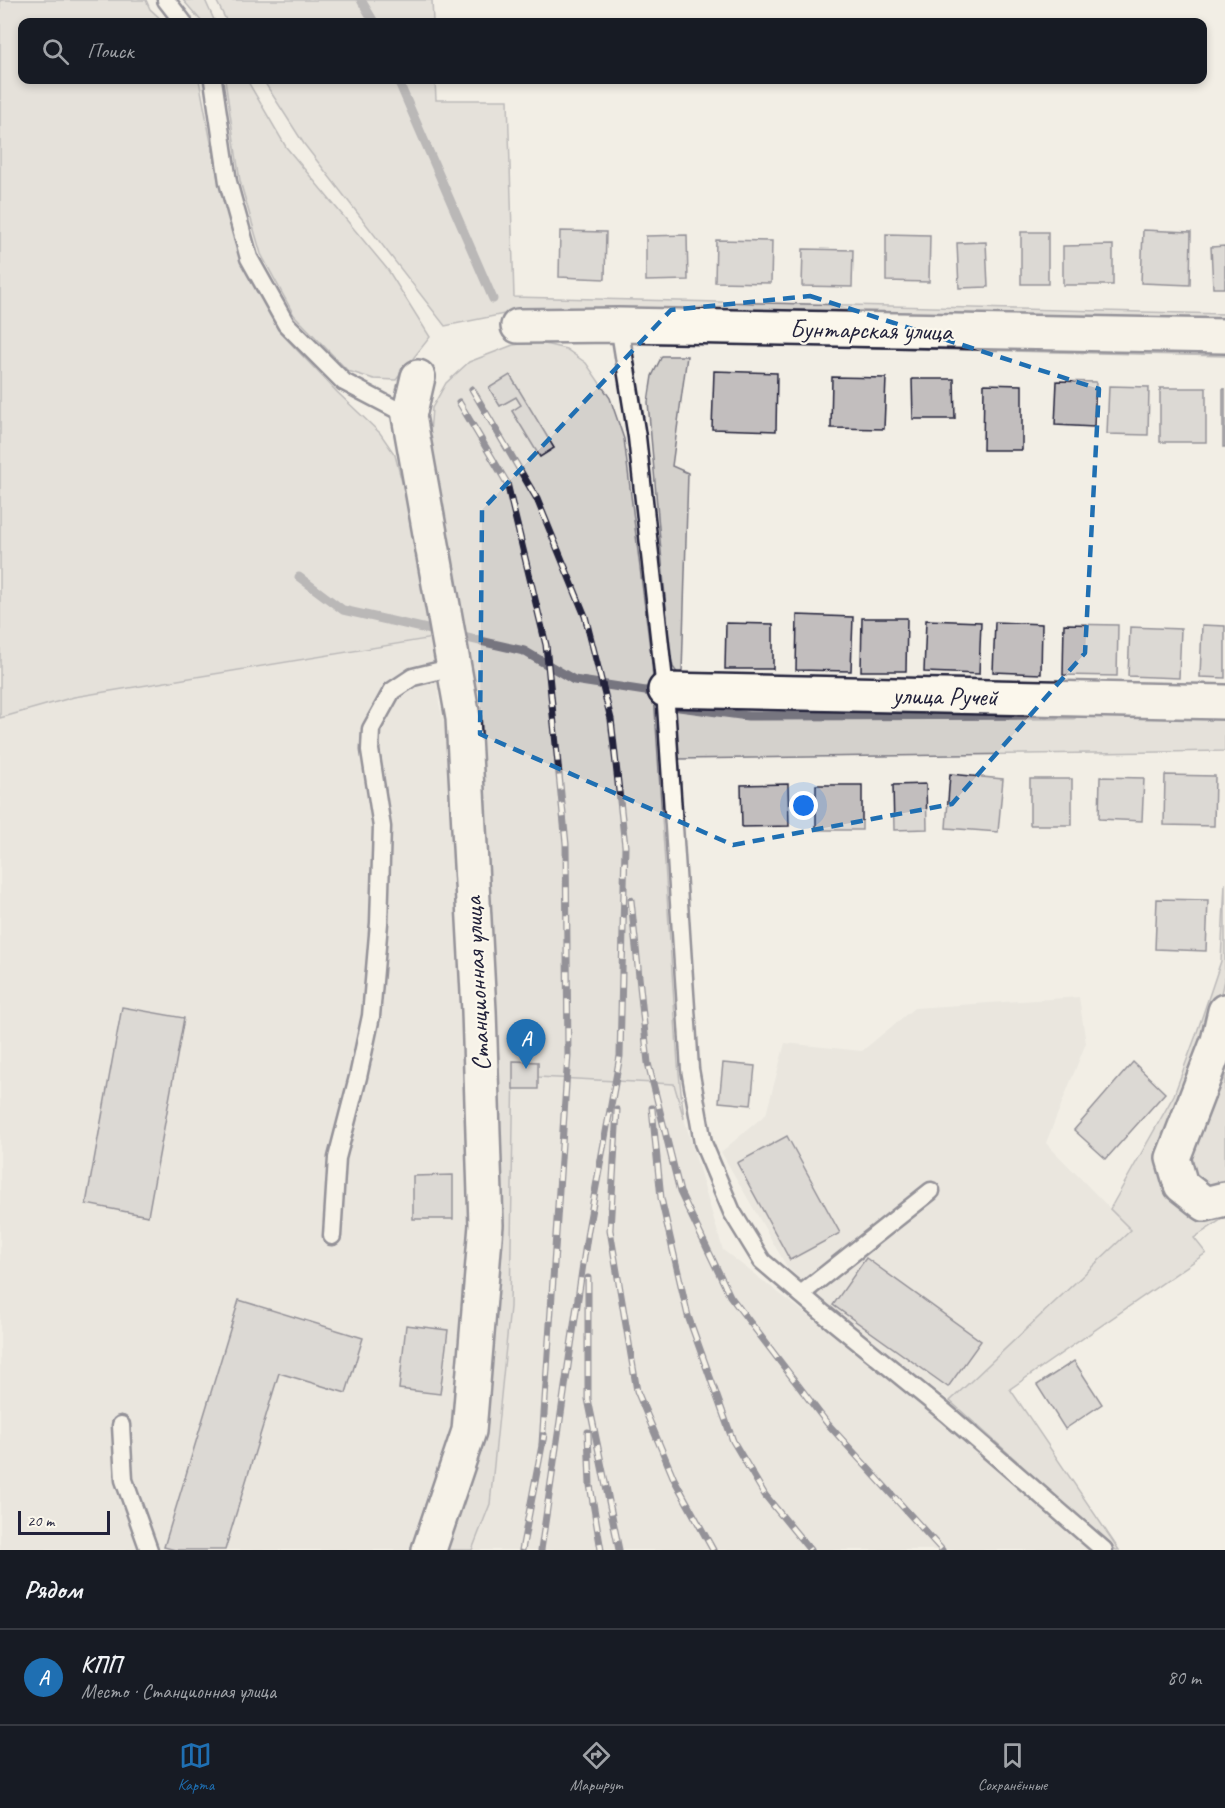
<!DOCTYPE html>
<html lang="ru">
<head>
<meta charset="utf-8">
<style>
  body { margin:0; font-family:Caveat,sans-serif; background:#242831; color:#f1f3f6 }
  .scale { position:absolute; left:18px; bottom:15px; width:92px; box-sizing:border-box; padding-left:6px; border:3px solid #22223b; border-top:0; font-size:16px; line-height:21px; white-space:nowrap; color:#22223b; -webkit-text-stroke:4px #fbf7ec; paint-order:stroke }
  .you { position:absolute; left:804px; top:806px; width:21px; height:21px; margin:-15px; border:4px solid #fff; border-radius:50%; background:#1a73e8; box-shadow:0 0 0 9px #1a73e833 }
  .badge { display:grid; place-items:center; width:39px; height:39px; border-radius:50%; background:#1f6fb2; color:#fff; font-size:20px; font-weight:700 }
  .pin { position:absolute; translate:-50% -50px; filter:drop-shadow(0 2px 3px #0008) }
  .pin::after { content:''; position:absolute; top:32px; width:21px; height:18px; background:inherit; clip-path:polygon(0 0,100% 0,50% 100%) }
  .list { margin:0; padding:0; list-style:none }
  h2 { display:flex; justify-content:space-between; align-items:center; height:78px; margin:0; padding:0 24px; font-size:26px }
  h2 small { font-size:20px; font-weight:400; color:#9ea1a6 }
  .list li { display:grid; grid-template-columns:39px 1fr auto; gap:18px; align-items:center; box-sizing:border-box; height:96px; padding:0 24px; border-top:2px solid #363941 }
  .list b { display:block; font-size:22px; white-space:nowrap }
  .list p { margin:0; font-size:20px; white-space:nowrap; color:#9ea1a6 }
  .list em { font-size:20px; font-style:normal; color:#9ea1a6 }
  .icon { flex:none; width:33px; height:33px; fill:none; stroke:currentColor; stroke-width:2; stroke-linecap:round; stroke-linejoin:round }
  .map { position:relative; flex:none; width:1225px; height:1550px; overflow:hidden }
  .search { position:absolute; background:#171b24; box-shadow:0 3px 9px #0003; left:18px; right:18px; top:18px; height:66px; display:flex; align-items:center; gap:15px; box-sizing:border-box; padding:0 21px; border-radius:12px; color:#9ea1a6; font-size:22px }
  .sheet { height:174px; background:#171b24 }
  nav { display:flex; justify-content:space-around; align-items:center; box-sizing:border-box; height:84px; border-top:2px solid #363941; background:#171b24; font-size:16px; color:#9ea1a6 }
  nav a { display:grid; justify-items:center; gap:3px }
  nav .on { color:#1f6fb2 }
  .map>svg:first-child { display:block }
  .built { fill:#e0dcd6 }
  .green { fill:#d4d1cc; stroke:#7b7a84; stroke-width:1.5; fill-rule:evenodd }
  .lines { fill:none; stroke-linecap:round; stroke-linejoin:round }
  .stream { stroke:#76747f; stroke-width:9 }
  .building { fill:#c2bebe; stroke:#22223b; stroke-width:1.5 }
  .service-casing { stroke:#22223b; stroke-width:21 }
  .minor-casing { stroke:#22223b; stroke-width:38 }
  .service { stroke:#fbf7ec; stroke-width:16 }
  .minor { stroke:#fbf7ec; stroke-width:33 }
  .rail-casing { stroke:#22223b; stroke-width:7 }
  .rail { stroke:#fbf7ec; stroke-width:4.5; stroke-dasharray:14; stroke-linecap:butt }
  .marked { fill:none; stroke:#1f6fb2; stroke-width:4.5; stroke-dasharray:12 8; stroke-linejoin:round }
  .labels { text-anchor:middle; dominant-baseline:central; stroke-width:4.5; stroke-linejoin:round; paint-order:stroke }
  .street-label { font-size:26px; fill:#22223b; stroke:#fbf7ec }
</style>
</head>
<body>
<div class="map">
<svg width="1225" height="1550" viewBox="0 0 1225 1550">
  <rect width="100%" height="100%" fill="#f2eee5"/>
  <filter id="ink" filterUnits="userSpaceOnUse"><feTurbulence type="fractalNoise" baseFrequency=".0167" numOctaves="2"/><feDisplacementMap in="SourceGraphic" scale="12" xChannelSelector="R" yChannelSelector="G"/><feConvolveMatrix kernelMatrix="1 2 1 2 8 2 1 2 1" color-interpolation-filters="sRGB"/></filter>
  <g filter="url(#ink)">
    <g class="built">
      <path d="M433,638L439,703L448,738L468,1087L473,1230L457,1425L416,1550H0V718L74,697Z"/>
      <path d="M1079,997L1086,1043L1046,1143L1131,1230L950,1401L834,1313L787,1267L721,1152L766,1114L785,1043L862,1051L914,1008Z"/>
      <path d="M538,1077L674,1084L723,1250L1044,1497L1092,1550H472L490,1504L510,1307L513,1089H538Z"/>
    </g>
    <g class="green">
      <path d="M0,0H146L150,9L164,22H22V80H199L218,179L242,263L280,332L337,392L380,433L395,455L418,544L433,638L74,697L0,718Z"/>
      <path d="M183,0H205L215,22H202Z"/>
      <path d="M216,0H432L433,22H227Z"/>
      <path d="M225,80H247L286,147L388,270L430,337L396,380L374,379L348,371L294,315L261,254L240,181Z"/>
      <path d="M263,80H435L436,100H508L514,297L1225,314V326L509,313L445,326L304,144Z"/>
      <path d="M667,338L1225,347V356L664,343Z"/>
      <path d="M536,342L566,349L586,363L610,398L624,439L652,664L678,1064L684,1119L674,1084L538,1077V1062L514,1061L510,1307L490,1504L472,1550H442L500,1222L499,1060L474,708L429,447L432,408L446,383L469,362L513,345ZM510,376L554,448L540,457L512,411L521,405L516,397L500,406L489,388Z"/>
      <path d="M662,356H687L672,466L688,473L682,673L1225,686L680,677L673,667L670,654L648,402L652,376Z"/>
      <path d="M673,698L1225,710V751L678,759Z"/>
      <path d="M1225,883V976L1210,1041L1161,1159L1225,1212V1217L1194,1238L1206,1253L1010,1389L1119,1550H1116L950,1401L1131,1230L1110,1209L1174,1095L1195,1038L1221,961Z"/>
      <path d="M1225,1037V1190L1207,1194L1190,1176L1183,1151Z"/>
    </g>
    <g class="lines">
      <g class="stream">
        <path d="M361,0L374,22"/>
        <path d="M398,80L493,299"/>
        <path d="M299,577L343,610L440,632"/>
        <path d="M454,635L524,651L574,680L652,692L679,707L748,716L1073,715"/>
      </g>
    </g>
    <g class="building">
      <path d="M1143,230L1191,232L1190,285L1141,283Z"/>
      <path d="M560,231L606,232L605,279L559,277Z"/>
      <rect x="1021" y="232" width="27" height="52"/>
      <path d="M886,234L930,235L929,282L886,281Z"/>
      <path d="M687,235L688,280L646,281V236Z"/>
      <path d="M716,240L772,241L771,283L715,282Z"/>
      <path d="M986,242L988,287L959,288L957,243Z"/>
      <path d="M1113,245V285H1063V246Z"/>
      <path d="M1225,246V288H1213L1211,247Z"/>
      <path d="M803,249L853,250L852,287L802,286Z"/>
      <path d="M714,371L777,373L776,431L712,429Z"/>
      <path d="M510,375L554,448L540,457L512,411L521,405L516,397L500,406L489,388Z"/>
      <path d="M832,377L886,378L884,429L831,428Z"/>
      <path d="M912,379H954L955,419H913Z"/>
      <path d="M1057,381L1096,382L1094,427L1055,425Z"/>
      <path d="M984,384L1022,385V450H983Z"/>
      <path d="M1109,386L1149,387L1148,435L1107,434Z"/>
      <rect x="1160" y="388" width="46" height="54"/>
      <rect x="1223" y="389" width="2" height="58"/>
      <path d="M797,615L853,617L851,671L796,670Z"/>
      <path d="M862,618H907L906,671H861Z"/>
      <path d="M926,620L981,622L979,674L924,672Z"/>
      <path d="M995,622L1042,624L1041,674L993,672Z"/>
      <path d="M726,623L773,624V669H725Z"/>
      <path d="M1064,624L1118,625L1117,676L1063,675Z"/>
      <path d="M1202,625L1225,626V678L1200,677Z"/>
      <path d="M1130,627L1181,629L1179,678L1128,676Z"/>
      <path d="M950,774L1003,779L998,832L946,828Z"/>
      <path d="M1165,775L1215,776L1214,826L1164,825Z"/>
      <path d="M1100,777L1144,778L1142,821L1099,819Z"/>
      <rect x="1030" y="779" width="42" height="46"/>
      <path d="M788,784L789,826L742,827L741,785Z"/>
      <path d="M926,784L927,829L894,830L893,785Z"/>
      <rect x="816" y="785" width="46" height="45"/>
      <path d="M1157,899L1208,900L1206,951L1155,949Z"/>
      <path d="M122,1007L184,1018L148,1216L86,1204Z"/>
      <path d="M513,1061L538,1062V1089H513Z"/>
      <path d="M1133,1062L1165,1093L1106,1159L1074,1130Z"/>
      <path d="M723,1063L755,1066L751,1105L719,1102Z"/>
      <path d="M787,1136L840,1233L790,1260L737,1163Z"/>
      <path d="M453,1175V1219H413V1176Z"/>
      <path d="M866,1258L981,1341L948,1387L833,1305Z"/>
      <path d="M239,1300L363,1338L346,1393L279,1373L225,1550H175L164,1547Z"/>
      <path d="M406,1325L448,1330L440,1394L399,1389Z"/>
      <path d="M1074,1361L1102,1404L1065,1429L1037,1385Z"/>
    </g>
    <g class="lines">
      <defs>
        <g id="service">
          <path d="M166,0L183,22"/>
          <path d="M213,80L228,182L249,258L286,324L344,382L409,416"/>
          <path d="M619,325L637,437L665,690L690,1069L703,1143L732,1212L762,1261L824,1314L946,1413L1104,1550"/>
          <path d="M332,1236L337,1158L358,1077L371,1016L379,923L382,827L370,750L371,729L392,691L413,677L454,667"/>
          <path d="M801,1294L931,1191"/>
          <path d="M121,1425L124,1480L149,1550"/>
        </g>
        <g id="minor">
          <path d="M518,326L619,325L1225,336"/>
          <path d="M418,377L409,416L463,718L479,1011L486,1225L469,1431L429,1550"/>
          <path d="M665,690L1225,702"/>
          <path d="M1225,1011L1218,1041L1173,1158L1181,1185L1205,1204L1225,1199"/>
        </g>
      </defs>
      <use href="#service" class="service-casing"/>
      <use href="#minor" class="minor-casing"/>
      <use href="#service" class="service"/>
      <use href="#minor" class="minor"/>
      <defs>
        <g id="rail">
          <path d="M472,389L537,499L585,616L611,719L625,846L620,1056L588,1230L541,1550"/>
          <path d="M459,402L507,483L546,645L566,844L568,1055L542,1444"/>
          <path d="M631,900L648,1063L680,1192L730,1296L827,1423L942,1550"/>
          <path d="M652,1108L661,1198L688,1316L733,1441L765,1495L810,1550"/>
          <path d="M617,1110L610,1230L637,1391L674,1479L713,1550"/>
          <path d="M588,1278V1399L619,1550"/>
          <path d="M588,1432L590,1485L601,1550"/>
          <path d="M522,1550L544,1435"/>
        </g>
      </defs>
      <use href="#rail" class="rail-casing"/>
      <use href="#rail" class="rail"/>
    </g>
  </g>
  <path d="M0 0H1225V1550H0ZM810,296L1099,389L1085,653L952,804L733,845L480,734L482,510L671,310Z" fill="#f2eee5" fill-opacity=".55" fill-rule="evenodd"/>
  <path class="marked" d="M810,296L1099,389L1085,653L952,804L733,845L480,734L482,510L671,310Z"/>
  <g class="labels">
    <g class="street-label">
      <text transform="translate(871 330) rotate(1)">Бунтарская улица</text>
      <text transform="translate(945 696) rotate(1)">улица Ручей</text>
      <text transform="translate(477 984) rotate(-93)">Станционная улица</text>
    </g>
  </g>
</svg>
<div class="scale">20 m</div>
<div class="you"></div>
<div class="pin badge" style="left:526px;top:1069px">A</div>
<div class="search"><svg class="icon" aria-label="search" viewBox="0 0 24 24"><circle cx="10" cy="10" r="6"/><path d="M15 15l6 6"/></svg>Поиск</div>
</div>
<section class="sheet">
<h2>Рядом<small></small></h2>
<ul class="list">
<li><span class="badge">A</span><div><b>КПП</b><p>Место · Станционная улица</p></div><em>80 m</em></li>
</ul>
</section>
<nav>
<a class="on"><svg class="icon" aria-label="map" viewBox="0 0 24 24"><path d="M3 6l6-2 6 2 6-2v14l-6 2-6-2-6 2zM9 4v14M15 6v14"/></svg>Карта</a>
<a><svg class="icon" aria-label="directions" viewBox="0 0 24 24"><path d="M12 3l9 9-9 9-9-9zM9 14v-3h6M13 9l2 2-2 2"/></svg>Маршрут</a>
<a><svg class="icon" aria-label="saved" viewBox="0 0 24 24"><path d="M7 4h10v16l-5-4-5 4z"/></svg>Сохранённые</a>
</nav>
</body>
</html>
